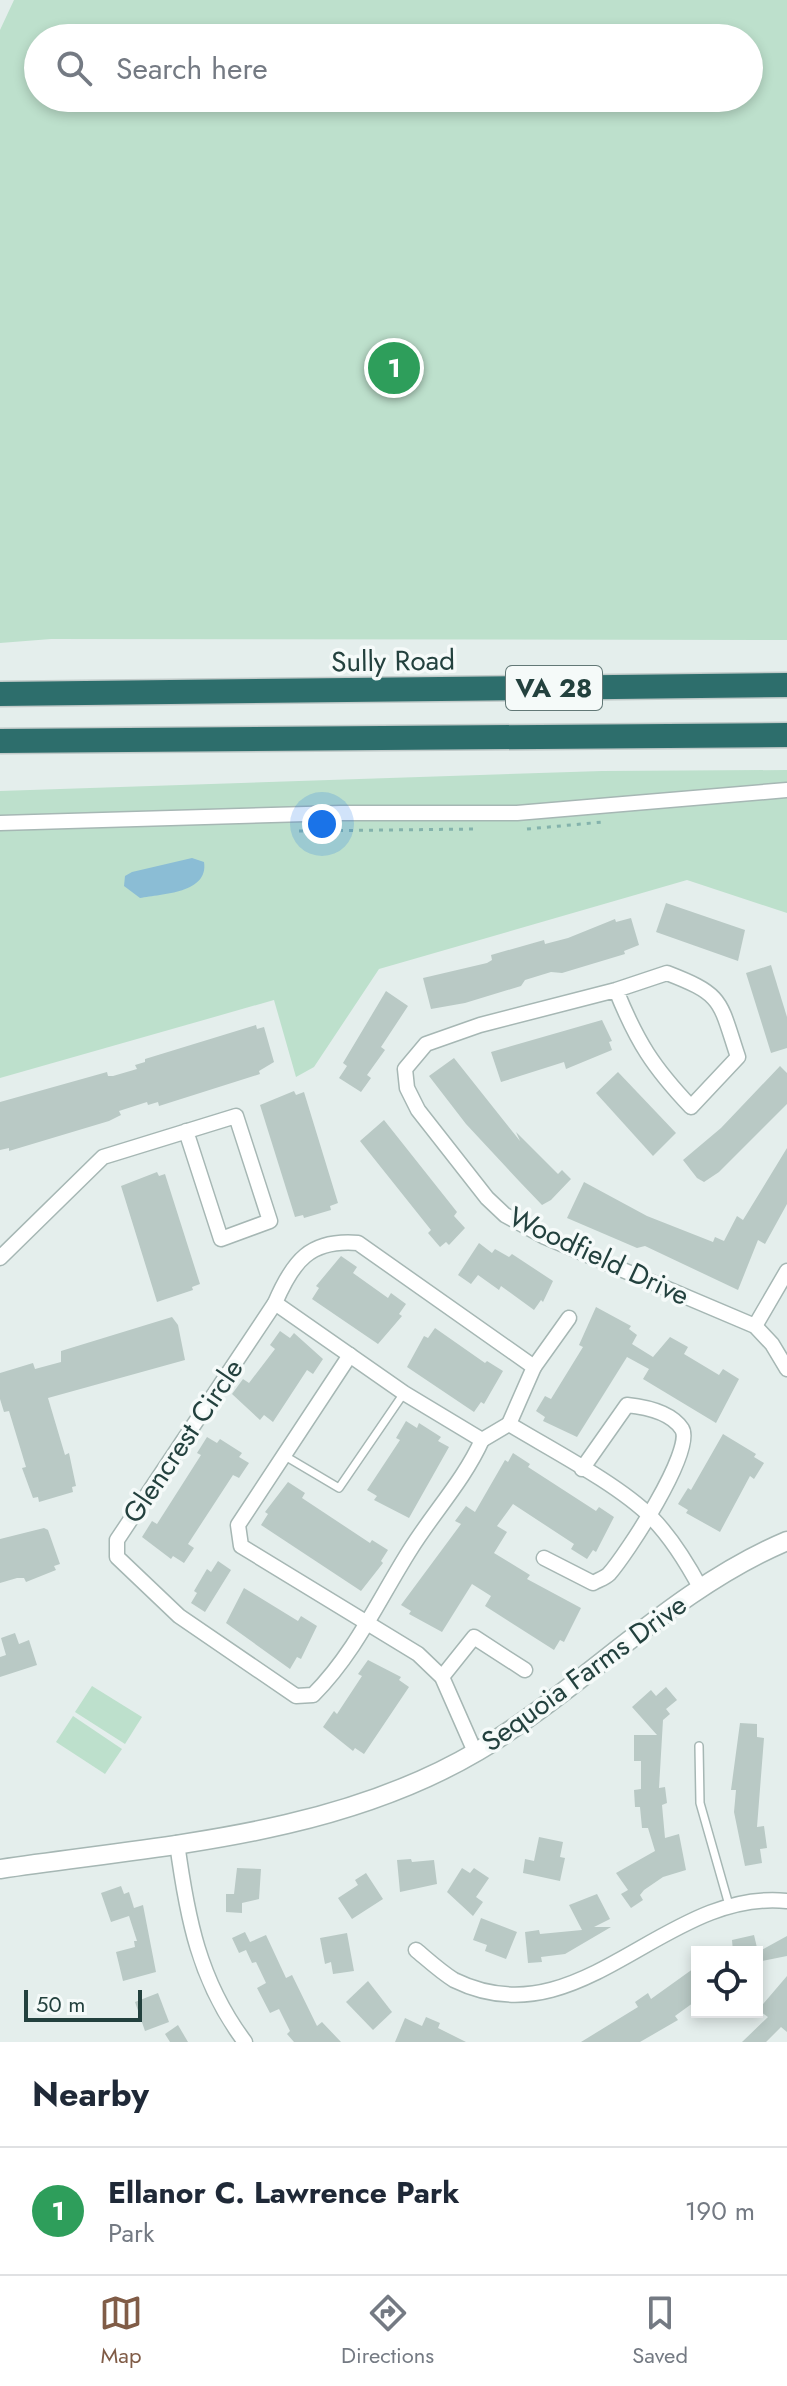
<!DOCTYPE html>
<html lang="en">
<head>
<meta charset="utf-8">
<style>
  body { margin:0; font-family:Jost,sans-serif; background:#f2f2f3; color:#1f2937 }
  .controls { position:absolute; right:24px; bottom:24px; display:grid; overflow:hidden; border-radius:0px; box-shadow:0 4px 12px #0003 }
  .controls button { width:72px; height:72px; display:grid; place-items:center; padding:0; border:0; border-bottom:2px solid #e0e1e3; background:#fff; color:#1f2937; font:40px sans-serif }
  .scale { position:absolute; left:24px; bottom:20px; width:118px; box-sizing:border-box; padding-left:8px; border:4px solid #23413e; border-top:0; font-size:22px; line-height:28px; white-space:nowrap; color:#23413e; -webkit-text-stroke:6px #f5faf9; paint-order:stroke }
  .you { position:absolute; left:322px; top:824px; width:28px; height:28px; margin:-20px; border:6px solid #fff; border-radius:50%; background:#1a73e8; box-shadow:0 0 0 12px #1a73e833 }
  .badge { display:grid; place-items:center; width:52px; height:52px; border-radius:50%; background:#805c47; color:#fff; font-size:26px; font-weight:700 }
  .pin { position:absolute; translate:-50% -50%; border:4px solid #fff; box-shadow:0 2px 8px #0006 }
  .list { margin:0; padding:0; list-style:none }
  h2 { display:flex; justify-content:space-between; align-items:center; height:104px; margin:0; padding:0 32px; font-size:34px }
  h2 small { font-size:26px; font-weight:400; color:#747a83 }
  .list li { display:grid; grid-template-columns:52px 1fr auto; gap:24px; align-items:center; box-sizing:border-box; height:128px; padding:0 32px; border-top:2px solid #e0e1e3 }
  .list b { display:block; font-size:30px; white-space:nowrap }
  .list p { margin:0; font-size:26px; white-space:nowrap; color:#747a83 }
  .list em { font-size:26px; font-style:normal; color:#747a83 }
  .icon { flex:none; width:44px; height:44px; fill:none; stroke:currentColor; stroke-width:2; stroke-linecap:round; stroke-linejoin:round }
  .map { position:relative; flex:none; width:787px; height:2042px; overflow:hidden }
  .search { position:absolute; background:#fff; box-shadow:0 4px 12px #0003; left:24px; right:24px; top:24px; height:88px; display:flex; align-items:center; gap:20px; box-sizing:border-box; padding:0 28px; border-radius:44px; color:#747a83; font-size:30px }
  .sheet { height:232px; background:#fff }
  nav { display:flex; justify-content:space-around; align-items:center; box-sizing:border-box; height:112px; border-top:2px solid #e0e1e3; background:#fff; font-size:22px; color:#747a83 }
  nav a { display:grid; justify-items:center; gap:4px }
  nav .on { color:#805c47 }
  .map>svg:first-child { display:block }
  .green { fill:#bde0cc; fill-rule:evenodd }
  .water { fill:#8bbdd5 }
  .building { fill:#b9c9c5 }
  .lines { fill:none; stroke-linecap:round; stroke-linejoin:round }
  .service-casing { stroke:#a6b7b4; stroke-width:10 }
  .minor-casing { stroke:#a6b7b4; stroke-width:17 }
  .tertiary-casing { stroke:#a6b7b4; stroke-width:21 }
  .motorway-casing { stroke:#c1cac9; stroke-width:27 }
  .path { stroke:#84b3ac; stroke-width:3; stroke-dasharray:4 6; stroke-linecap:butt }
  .service { stroke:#fff; stroke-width:7 }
  .minor { stroke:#fff; stroke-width:14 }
  .tertiary { stroke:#fff; stroke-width:18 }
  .motorway { stroke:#2d6e6c; stroke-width:24 }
  .labels { text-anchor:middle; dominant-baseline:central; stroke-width:7; stroke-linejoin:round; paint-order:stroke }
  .shield { fill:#f5faf9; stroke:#627876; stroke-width:2 }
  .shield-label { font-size:26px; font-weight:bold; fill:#23413e }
  .street-label { font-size:28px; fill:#23413e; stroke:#f5faf9 }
</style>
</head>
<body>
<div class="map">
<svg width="787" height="2042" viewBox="0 0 787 2042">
  <rect width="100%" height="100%" fill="#e4eeec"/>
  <g class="green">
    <path d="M14,0H787V640L51,639L0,643V30ZM749,38V98H38V38Z"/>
    <path d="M787,770V913L687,880L379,969L314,1067L296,1077L274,1000L0,1078V791L602,771Z"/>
    <path d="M92,1686L142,1717L125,1744L75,1712Z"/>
    <path d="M73,1716L122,1749L105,1774L56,1742Z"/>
  </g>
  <path class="water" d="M192,858L204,862C209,893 162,894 140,898L124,886L125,876L132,872Z"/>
  <g class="building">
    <path d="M666,903L745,930L738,961L656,932Z"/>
    <path d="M631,918L639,945L624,951L625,954L562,973L551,972L525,980L521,986L465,1003L431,1009L423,978L487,963L492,960L491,955L544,940L545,944L568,938L615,919L616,922Z"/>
    <path d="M771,965L787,1017V1048L771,1053L746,973Z"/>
    <path d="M386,991L408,1006L381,1047L385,1050L367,1075L371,1078L361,1092L339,1078L347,1066L343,1063Z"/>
    <path d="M602,1020L612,1041L609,1042L612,1050L566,1069L564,1062L501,1082L491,1052Z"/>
    <path d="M256,1025L257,1029L264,1027L274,1062L259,1071L260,1074L159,1106L158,1102L148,1105L147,1102L119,1111L121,1115L109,1121L9,1151V1148L0,1150V1102L107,1072L108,1076H113L137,1069L135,1065L145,1062V1059Z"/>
    <path d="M454,1058L520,1141L516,1132L558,1174L562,1170L571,1179L551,1200L542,1205L519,1181L466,1124L429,1076Z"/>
    <path d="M780,1066L787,1073V1104L719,1172L704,1182L697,1178L683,1160L721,1128Z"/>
    <path d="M618,1072L676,1133L653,1156L596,1093Z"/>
    <path d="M294,1091L296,1095L304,1092L338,1203L330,1206L331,1210L304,1218L303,1215L295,1217L260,1105Z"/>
    <path d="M384,1120L457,1212L454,1216L465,1228L449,1245L446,1242L440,1247L428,1233L431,1230L360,1141Z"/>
    <path d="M787,1148V1204L765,1244L758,1240L738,1290L645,1246L637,1248L567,1218L584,1182L647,1216L713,1242L715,1237L724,1241L737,1216L743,1220Z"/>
    <path d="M157,1172L159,1176L165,1174L200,1284L192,1287L193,1290L157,1302L121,1186Z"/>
    <path d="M479,1243L492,1253L495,1249L509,1257L512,1254L553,1281L543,1302L541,1300L534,1310L501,1286L499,1290L478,1275L471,1284L458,1275Z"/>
    <path d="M341,1256L357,1267L353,1273L388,1298L391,1293L406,1304L399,1314L402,1316L378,1344L312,1299L319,1288L316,1286Z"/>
    <path d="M596,1307L631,1326L629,1329L637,1335L632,1344L653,1357L670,1337L688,1347L684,1354L719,1375L723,1369L739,1379L716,1423L643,1379L649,1369L627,1357L577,1437L543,1421L545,1417L536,1411L545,1396L551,1399L583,1347L579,1345Z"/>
    <path d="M172,1317L178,1325L185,1360L48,1398L65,1455L69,1453L76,1486L72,1487L73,1492L39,1502L38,1497L33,1498L22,1468L26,1467L9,1411L4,1412L0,1399V1373L33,1363L35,1369L61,1362V1351Z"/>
    <path d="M435,1328L485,1363L487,1361L503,1371L484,1404L481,1402L474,1412L407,1367L424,1336L428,1338Z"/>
    <path d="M280,1331L290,1338L294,1333L323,1359L313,1374L307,1370L273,1422L264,1415L260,1420L232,1394L243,1379L249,1383L275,1349L270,1345Z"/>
    <path d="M406,1421L417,1428L419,1423L441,1437L438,1441L449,1447L409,1518L374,1500L377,1496L367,1490L400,1440L396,1438Z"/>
    <path d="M723,1434L756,1454L754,1457L764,1463L754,1479L750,1476L720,1532L686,1513L688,1510L678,1504L688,1488L691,1490Z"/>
    <path d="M207,1437L217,1443L220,1439L242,1453L239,1457L249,1463L239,1478L233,1475L188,1544L194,1548L184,1563L173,1556L171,1559L142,1537L152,1521L157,1524L201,1455L197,1453Z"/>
    <path d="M513,1453L530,1464L528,1467L596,1511L599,1507L614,1517L596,1552L593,1550L587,1559L571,1549L574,1544L513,1504L497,1526L507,1532L494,1553L530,1575L527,1579L581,1608L564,1642L560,1640L554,1650L485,1606L491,1596L472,1584L442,1632L409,1614L411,1611L401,1605L461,1524L455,1521L466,1506L475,1512L505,1460L508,1462Z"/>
    <path d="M288,1482L305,1493L302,1498L370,1543L372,1540L388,1550L381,1561L383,1563L361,1591L261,1525L268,1514L265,1512Z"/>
    <path d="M44,1528L48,1530L60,1564L54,1566L56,1570L26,1582L24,1578H17L0,1583V1539Z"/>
    <path d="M218,1561L231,1570L205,1612L191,1603L197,1593L194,1591L207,1569L211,1572Z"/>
    <path d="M244,1588L298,1621L301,1616L317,1626L301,1659L297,1657L290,1669L226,1623Z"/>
    <path d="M15,1633L19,1644L29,1640L37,1665L0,1677V1657L6,1655L1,1638Z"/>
    <path d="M368,1660L401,1677L399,1680L409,1687L364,1754L355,1748L353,1751L323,1727L334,1711L337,1714L362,1676L358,1674Z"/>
    <path d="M666,1687L677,1700L666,1709L670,1714L663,1720L659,1788L665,1787L667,1803L662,1805L665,1838L679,1834L686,1870L663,1877L644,1890L640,1895L643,1900L631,1908L621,1894L628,1890L616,1873L655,1851L648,1828H642L640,1807H635L634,1790L641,1789V1761H634V1735H657L632,1707L651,1690L656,1696Z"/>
    <path d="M740,1723L757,1724V1737L764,1738L757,1827L764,1826L767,1848L760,1849L762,1863L745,1866L734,1812L736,1790H731Z"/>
    <path d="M539,1837L563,1842L560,1857L565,1858L560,1881L523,1873L525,1859L534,1861Z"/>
    <path d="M411,1859L412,1862L434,1860L437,1884L400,1892L397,1860Z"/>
    <path d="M237,1868L261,1869L259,1899L242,1903V1913L226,1912V1894H234Z"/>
    <path d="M462,1868L470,1873L474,1868L489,1878L476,1897L483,1902L473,1916L447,1892Z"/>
    <path d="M366,1873L383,1899L352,1919L338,1898L358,1885L355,1880Z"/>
    <path d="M121,1886L124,1894L129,1892L134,1908L143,1905L156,1972L123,1981L116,1952L135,1947L134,1941H137L129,1916L111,1922L101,1893Z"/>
    <path d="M597,1894L610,1919L594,1927H611L565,1954L541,1957L542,1962L528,1963L525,1932L539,1930L540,1934L582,1930L569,1905Z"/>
    <path d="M481,1918L517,1932L506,1959L485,1951L487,1945L473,1940Z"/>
    <path d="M245,1932L250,1942L266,1935L286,1978L292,1975L317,2026L322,2022L341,2042H294L287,2034L290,2031L279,2009L270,2013L257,1988L266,1983L256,1962L252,1963L246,1950L239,1953L232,1938Z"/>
    <path d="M347,1933L354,1971L333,1974L331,1962L325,1964L320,1938Z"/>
    <path d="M754,1935L758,1952L787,1936V1956L757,1962V1952H733L732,1940Z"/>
    <path d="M697,1966V2000L675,2016L678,2020L640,2042H581L638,2007L635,2002L648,1993L651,1999Z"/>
    <path d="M787,1976V2032L781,2027L766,2042H742L768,2017L758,2010Z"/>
    <path d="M368,1981L392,2012L373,2030L346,2002Z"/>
    <path d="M158,1993L169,2022L145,2031L135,2002Z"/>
    <path d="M426,2017L440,2023L438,2028L466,2042H395L405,2018L422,2026Z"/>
    <path d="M178,2025L188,2042H170L165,2034Z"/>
  </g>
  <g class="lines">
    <defs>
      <g id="service">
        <path d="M285,1456L339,1488L404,1393"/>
        <path d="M699,1746L700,1803L729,1905"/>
      </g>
      <g id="minor">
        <path d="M0,823L341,813H517L787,790"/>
        <path d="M616,990C637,1042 653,1067 691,1107L738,1057C719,1000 724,995 667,973L616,990L480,1025L426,1044L405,1069L407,1088L418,1110L487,1198L505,1215L545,1237L755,1326L772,1344L787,1369"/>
        <path d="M0,1258L103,1157L236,1116L270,1221L221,1239L186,1131"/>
        <path d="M275,1303L404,1393L482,1440L509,1424C550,1449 618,1484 651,1517C672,1538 687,1563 701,1589"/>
        <path d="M755,1326L787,1271"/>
        <path d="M350,1355L238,1525L241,1546L418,1654L442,1677L475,1752"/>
        <path d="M534,1367L569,1318"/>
        <path d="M482,1440C464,1480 433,1513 410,1550C379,1599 355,1653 313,1695L296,1696L179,1616L117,1557V1540L275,1303C293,1261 310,1239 358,1243L534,1367L509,1424"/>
        <path d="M544,1558L593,1583C598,1580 605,1578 609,1574C626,1555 695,1450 682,1429C671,1412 646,1407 627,1405L582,1469"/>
        <path d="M442,1677L474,1637L525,1670"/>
        <path d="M177,1843C187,1917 199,1981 245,2042"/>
        <path d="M416,1950C428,1960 441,1972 454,1980C580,2042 664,1888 787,1901"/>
      </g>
      <path id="tertiary" d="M0,1869C162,1845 334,1836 478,1751C585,1687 671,1590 787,1541"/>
      <g id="motorway">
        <path d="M0,694L787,685"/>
        <path d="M0,741L787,735"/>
      </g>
    </defs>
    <use href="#service" class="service-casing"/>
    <use href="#minor" class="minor-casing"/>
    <use href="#tertiary" class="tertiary-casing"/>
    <use href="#motorway" class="motorway-casing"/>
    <g class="path">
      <path d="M527,829L603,822"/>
      <path d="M299,831L476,829"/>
    </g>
    <use href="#service" class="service"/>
    <use href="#minor" class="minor"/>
    <use href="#tertiary" class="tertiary"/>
    <use href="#motorway" class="motorway"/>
  </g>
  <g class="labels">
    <rect class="shield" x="506" y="666" width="96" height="44" rx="6"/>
    <g class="shield-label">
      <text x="554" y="688">VA 28</text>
    </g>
    <g class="street-label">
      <text transform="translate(393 661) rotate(-1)">Sully Road</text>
      <text transform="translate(599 1256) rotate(25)">Woodfield Drive</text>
      <text transform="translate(183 1441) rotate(-56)">Glencrest Circle</text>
      <text transform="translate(584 1673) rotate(-36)">Sequoia Farms Drive</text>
    </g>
  </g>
</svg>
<div class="controls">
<button><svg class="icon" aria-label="locate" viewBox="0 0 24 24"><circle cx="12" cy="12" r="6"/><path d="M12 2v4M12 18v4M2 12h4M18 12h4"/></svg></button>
</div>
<div class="scale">50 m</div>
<div class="you"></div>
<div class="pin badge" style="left:394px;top:368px;background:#2e9e5b">1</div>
<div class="search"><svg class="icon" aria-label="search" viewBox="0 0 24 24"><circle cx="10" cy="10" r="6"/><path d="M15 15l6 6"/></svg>Search here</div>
</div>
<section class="sheet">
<h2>Nearby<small></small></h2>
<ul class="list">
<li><span class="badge" style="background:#2e9e5b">1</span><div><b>Ellanor C. Lawrence Park</b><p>Park</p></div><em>190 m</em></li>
</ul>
</section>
<nav>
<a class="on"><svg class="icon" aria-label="map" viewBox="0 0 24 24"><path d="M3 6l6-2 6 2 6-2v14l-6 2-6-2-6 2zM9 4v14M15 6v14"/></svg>Map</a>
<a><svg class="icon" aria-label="directions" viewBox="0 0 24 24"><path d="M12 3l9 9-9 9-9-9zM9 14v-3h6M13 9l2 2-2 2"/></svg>Directions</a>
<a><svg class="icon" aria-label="saved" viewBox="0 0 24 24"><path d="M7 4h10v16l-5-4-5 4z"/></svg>Saved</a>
</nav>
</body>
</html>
